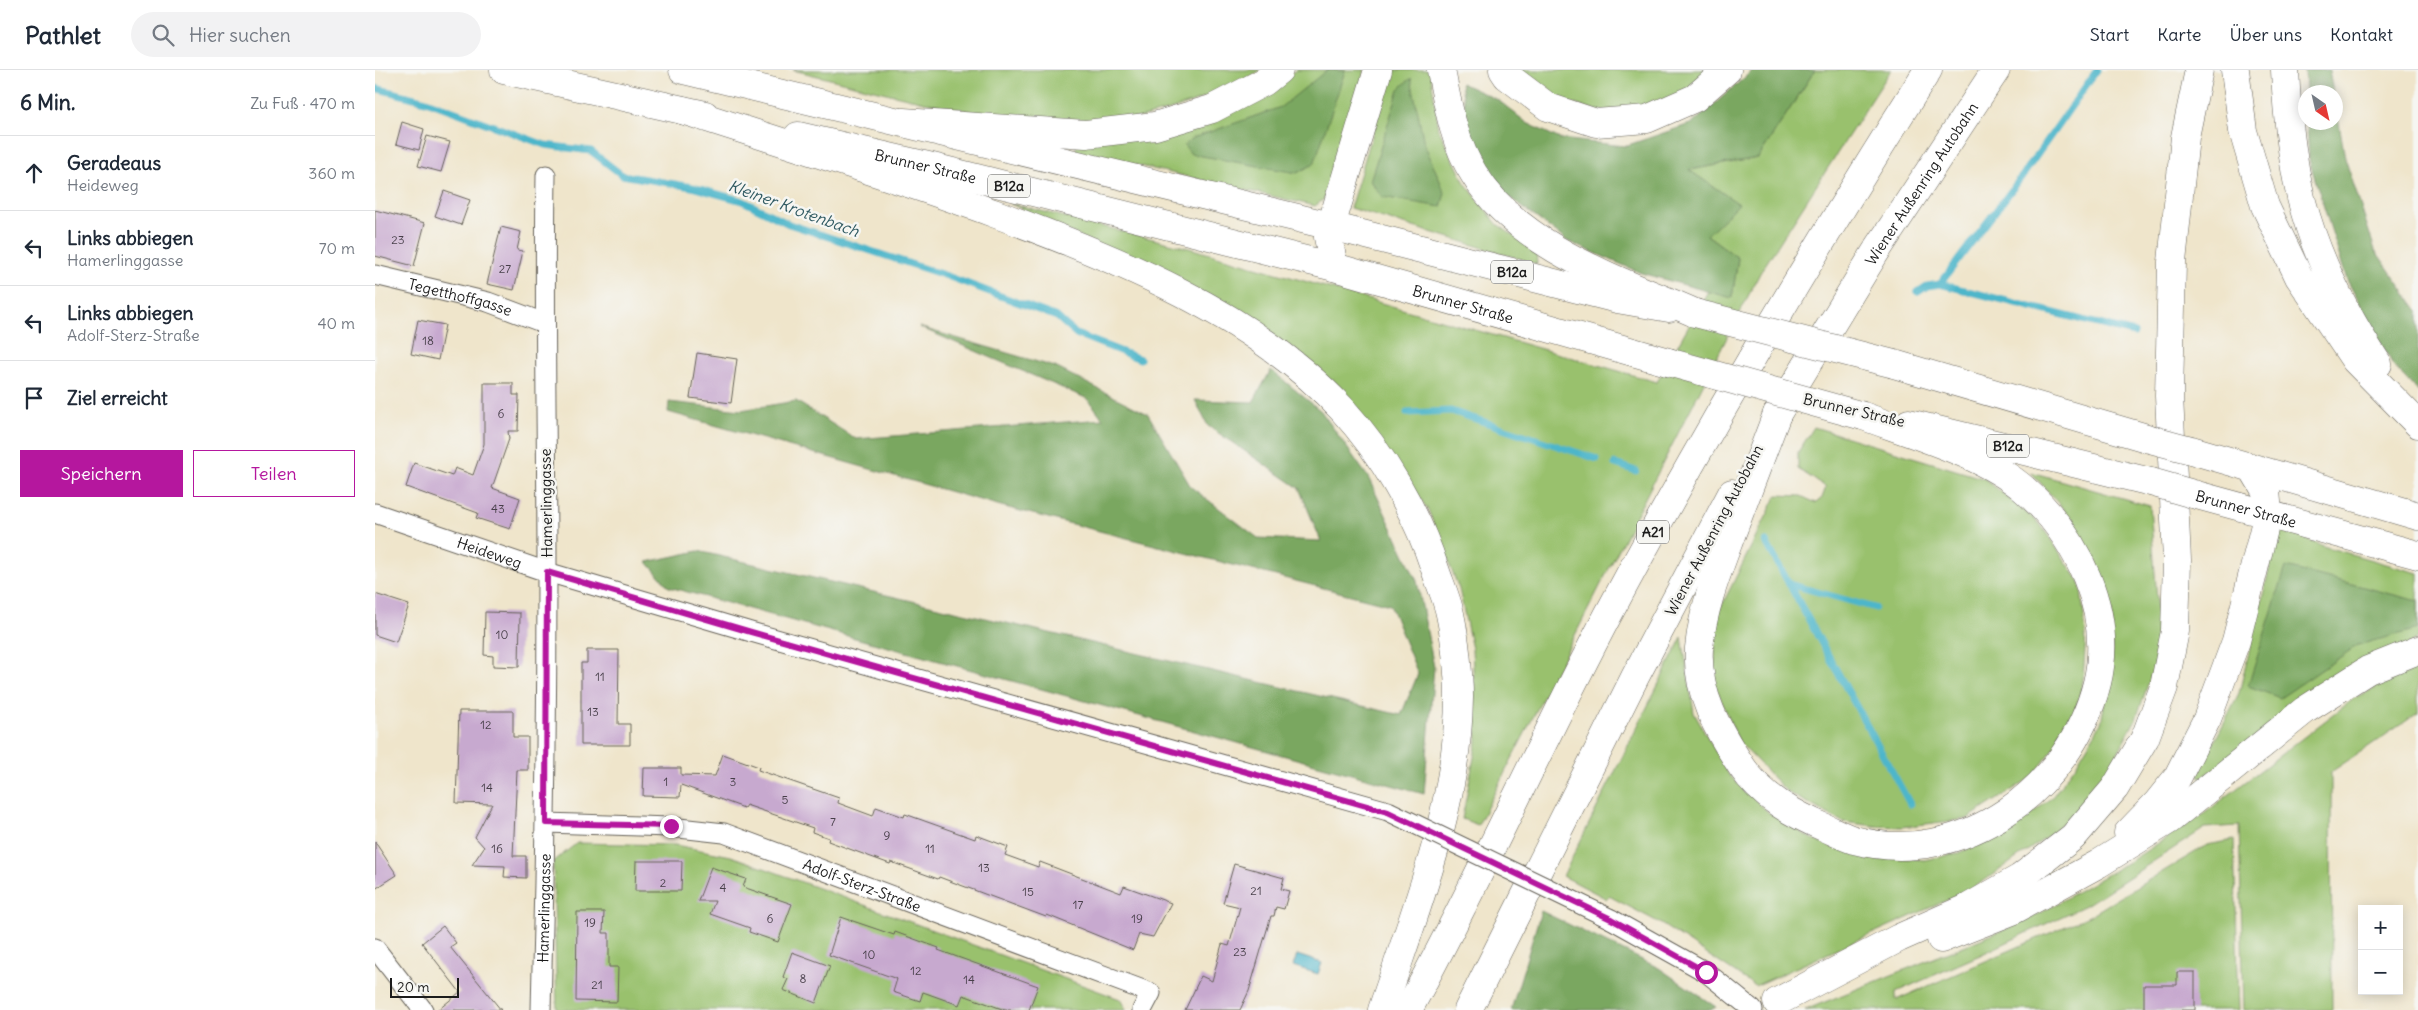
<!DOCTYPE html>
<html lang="de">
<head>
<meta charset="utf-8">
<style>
  body { margin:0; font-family:Delius,sans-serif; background:#f2f2f3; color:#1f2937 }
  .controls { position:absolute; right:15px; bottom:15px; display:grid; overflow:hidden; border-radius:0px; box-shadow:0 2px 12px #0003 }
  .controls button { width:45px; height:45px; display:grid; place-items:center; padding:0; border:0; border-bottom:1px solid #e0e1e3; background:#fff; color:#1f2937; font:25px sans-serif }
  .compass { position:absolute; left:1923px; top:15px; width:45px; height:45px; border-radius:50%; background:#fff; box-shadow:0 2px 12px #0003; rotate:146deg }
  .scale { position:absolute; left:15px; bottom:12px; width:69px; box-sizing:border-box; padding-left:5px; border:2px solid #1c1c1c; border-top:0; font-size:14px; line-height:18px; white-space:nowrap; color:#1c1c1c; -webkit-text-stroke:4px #f6f6f2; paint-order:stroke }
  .stop { position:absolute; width:15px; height:15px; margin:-11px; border:4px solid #b5179e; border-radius:50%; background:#fff }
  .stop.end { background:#b5179e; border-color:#fff; box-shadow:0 1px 5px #0008 }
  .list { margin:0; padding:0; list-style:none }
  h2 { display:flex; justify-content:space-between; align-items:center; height:65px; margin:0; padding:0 20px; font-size:21px }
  h2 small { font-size:16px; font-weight:400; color:#747a83 }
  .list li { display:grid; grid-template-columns:32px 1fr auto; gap:15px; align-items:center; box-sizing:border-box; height:75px; padding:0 20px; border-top:1px solid #e0e1e3 }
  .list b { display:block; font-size:19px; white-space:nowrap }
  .list p { margin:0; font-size:16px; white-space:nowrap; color:#747a83 }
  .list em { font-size:16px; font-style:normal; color:#747a83 }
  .actions { display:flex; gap:10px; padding:15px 20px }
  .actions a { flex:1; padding:11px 0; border:1px solid #b5179e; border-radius:0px; text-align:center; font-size:18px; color:#b5179e }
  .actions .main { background:#b5179e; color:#fff }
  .icon { flex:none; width:28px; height:28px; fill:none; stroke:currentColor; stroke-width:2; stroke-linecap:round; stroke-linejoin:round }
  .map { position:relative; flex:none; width:2043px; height:940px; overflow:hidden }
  header { display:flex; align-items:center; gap:30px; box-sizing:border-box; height:70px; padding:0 25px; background:#fff; border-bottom:1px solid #e0e1e3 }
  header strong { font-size:24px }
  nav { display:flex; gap:28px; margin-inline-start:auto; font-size:18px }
  .search { width:350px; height:45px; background:#f2f2f3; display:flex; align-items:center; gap:12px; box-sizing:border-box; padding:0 18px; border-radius:28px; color:#747a83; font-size:19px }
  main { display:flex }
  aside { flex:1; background:#fff }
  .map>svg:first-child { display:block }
  .green { fill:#99c16d; stroke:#5a6e44 }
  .forest { fill:#7aa760; stroke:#4b623e }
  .water { fill:#4db6ca; stroke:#346973 }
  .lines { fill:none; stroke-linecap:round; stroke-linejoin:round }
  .stream { stroke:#4db6ca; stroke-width:7 }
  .building { fill:#c7a9cf }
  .minor-casing { stroke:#666259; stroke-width:21 }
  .primary-casing { stroke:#666259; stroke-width:29 }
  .motorway-casing { stroke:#666259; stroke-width:29 }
  .minor { stroke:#fff; stroke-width:19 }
  .primary { stroke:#fff; stroke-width:28 }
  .motorway { stroke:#fff; stroke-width:28 }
  .minor-bridge-casing { stroke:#666259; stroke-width:21; stroke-linecap:butt }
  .primary-bridge-casing { stroke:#666259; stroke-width:29; stroke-linecap:butt }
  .minor-bridge { stroke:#fff; stroke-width:19 }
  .primary-bridge { stroke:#fff; stroke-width:28 }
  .route { stroke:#b5179e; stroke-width:6 }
  .labels { text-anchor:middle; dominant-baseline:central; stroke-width:5; stroke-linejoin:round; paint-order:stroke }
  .number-label { font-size:12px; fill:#473f49 }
  .shield { fill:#f6f6f2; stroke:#5d5d5c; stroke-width:1 }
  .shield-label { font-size:14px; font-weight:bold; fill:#1c1c1c }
  .street-label { font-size:15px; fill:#1c1c1c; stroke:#f6f6f2 }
  .water-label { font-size:16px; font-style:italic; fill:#305a62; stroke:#f6f6f2 }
</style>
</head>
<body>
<header>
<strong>Pathlet</strong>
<div class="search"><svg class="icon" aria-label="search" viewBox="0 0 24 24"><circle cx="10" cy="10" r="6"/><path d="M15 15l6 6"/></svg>Hier suchen</div>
<nav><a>Start</a><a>Karte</a><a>Über uns</a><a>Kontakt</a></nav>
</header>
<main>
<aside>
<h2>6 Min.<small>Zu Fuß · 470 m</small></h2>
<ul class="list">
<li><svg class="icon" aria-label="ahead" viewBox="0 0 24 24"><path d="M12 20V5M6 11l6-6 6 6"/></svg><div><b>Geradeaus</b><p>Heideweg</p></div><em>360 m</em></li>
<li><svg class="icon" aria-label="left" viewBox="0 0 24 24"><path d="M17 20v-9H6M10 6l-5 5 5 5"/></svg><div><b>Links abbiegen</b><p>Hamerlinggasse</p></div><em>70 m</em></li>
<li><svg class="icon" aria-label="left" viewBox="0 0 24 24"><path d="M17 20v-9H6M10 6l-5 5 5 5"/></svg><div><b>Links abbiegen</b><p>Adolf-Sterz-Straße</p></div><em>40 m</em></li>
<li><svg class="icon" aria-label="arrive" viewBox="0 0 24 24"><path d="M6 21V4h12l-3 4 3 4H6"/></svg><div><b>Ziel erreicht</b></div></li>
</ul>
<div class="actions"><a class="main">Speichern</a><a>Teilen</a></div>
</aside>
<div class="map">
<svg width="2043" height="940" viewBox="0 0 2043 940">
  <rect width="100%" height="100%" fill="#f6f6f2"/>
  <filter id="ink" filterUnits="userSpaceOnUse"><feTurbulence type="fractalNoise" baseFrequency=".02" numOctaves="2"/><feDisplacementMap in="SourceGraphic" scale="10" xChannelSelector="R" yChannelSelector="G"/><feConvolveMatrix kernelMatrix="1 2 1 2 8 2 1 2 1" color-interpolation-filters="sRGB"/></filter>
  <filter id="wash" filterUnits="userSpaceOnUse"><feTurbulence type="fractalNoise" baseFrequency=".0096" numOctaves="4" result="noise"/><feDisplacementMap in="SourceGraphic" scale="20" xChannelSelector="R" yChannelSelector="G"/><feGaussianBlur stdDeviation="1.12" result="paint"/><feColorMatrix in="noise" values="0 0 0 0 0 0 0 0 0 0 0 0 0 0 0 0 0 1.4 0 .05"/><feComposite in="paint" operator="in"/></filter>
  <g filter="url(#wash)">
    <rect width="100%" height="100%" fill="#efe5cb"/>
    <g class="green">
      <path d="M418,0H887C850,20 810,38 768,47C664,69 520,24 418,0Z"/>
      <path d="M921,0H990L949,129L940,136L700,81L703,72L892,20Z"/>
      <path d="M1017,0H1055L1064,60L1090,113L1122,154L1161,182L1162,194L975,138Z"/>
      <path d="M1142,0H1334L1313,21L1273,38L1224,41L1181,29Z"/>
      <path d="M1440,0H1516L1385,203L1103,755L1087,749L1102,672L1097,579L1084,519L1054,442L1028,402L871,245L634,133L814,178L1282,312L1333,221L1357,227L1363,188L1332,165L1313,100L1383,88Z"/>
      <path d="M1439,357L1610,409L1665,454L1705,512L1711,563L1708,611L1697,655L1657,707L1592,749L1526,757L1500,756L1468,752L1412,722L1364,672L1339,613L1341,547L1402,425L1426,426L1441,433L1447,428L1451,417L1423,399V382Z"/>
      <path d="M1656,402L1775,436L1782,530L1780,594L1761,649L1733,701L1705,737L1675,765L1597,819L1380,916L1283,852L1234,826L1232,829L1188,806L1307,567L1319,643L1354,705L1393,742L1440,771L1502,786L1550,790L1583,783L1637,761L1678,726L1702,693L1726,653L1737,592V541L1721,491L1689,440Z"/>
      <path d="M1904,459L1951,477L2043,503V568L1826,708L1823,704L1864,623Z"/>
      <path d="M2043,598V643L1956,702L1957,940H1869L1864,756L1830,758L1711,835L1605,885L1521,922V930L1714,846L1832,775L1859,770L1864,940H1430L1653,850L1757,790L1826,746L1981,627Z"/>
      <path d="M202,773L300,775L356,786L745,929L751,940H182L178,792Z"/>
    </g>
    <g class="forest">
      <path d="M952,0L970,1L939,94L922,103L816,84L809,75L818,68L906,37Z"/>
      <path d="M1378,0H1440L1383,88L1314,100L1364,134L1332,165L1363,188L1357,228L1266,203L1192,171L1130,124L1094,66L1086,13L1123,30L1152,53L1185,69L1250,76L1318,53Z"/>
      <path d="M1930,0H1954L1958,22H1931Z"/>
      <path d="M1036,8L1049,73L1070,123L1066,137L1007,127L995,111L1024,19Z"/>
      <path d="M1961,35L1970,88L2000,180L2043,241V322L2018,295L1972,210L1934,90L1932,53L1960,52Z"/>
      <path d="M544,257L680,297L773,344L816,417L883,468L946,471L924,418L833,356L820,330L878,332L896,300L946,341L993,407L1042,511L1059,597L1049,724L294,517L272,492L323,481L1026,645L1043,604L1015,535L626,436L293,342L294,332L366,340L421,331L481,369L728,349L713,329Z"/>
      <path d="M1911,497L2043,531V559L1983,575L1905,628L1873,616Z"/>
      <path d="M1166,841L1284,898L1341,937L1336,940H1136Z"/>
    </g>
    <path class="water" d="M922,885L947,893L943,904L918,896Z"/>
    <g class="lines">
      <g class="stream">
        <path d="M0,18L51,31L170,75L216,81L247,105L317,117L368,131L414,154L572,206L682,247L701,264L765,289"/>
        <path d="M1565,214L1648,105L1722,0"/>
        <path d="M1543,222L1552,216L1565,214L1759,263"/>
        <path d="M1032,343L1076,341L1222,389"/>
        <path d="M1240,394L1261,401"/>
        <path d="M1391,472L1535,734"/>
        <path d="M1414,514L1500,538"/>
      </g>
    </g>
    <g id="blocks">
      <g class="building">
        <path d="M27,52L49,59L44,80L21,74Z"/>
        <path d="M52,66L75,72L66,102L43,96Z"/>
        <path d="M69,121L95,130L86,155L60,146Z"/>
        <path d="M0,140L50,153L39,196L0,186Z"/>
        <path d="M126,157L146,162L142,180L148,181L139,220L112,214Z"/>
        <path d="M43,250L70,255L63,290L36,284Z"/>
        <path d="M322,283L362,289L356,333L315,328Z"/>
        <path d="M109,313H138V325H144L143,361H133L134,369L117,418L145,428L135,459L101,448L103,443L31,417L39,393L77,406L80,398L98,405L109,374Z"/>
        <path d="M0,524L34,535L21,572L0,565Z"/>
        <path d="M110,542L145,543L144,597L118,596V586L109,585Z"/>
        <path d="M212,580H244L243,654H255V675H206V593H212Z"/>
        <path d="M84,641H138V667H153V700H142L138,786H151V808L129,807L130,796L97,795L109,777L100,767L117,734L81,733Z"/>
        <path d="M348,684L384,697L383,700L464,728L463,733L498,746L501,737L529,747L530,744L600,769L601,765L633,777L630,785L663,797L665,792L746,823L749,816L796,833L778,867L764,864L758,880L672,845L671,847L564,807L563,809L516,792L515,794L453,771L454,768L437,762L438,758L371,735L369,738L306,715L305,727L268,726L269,698H306V705L340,706Z"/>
        <path d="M0,772L22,805L0,819Z"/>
        <path d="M261,791H307L306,821H260Z"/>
        <path d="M859,794L909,808L906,819L914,821L909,839L901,837L899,846H896L874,921L865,940H810L826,906L837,911L847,874L854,876L865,837L848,833Z"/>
        <path d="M336,797L371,809L368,817L417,834L403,872L374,862L375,858L335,844L340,831H323Z"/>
        <path d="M202,842H229L228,863H234V897H243L242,932L201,931Z"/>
        <path d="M466,847L519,865L520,862L564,878L563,880L663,916L654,940H630L588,925L584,935L548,922L545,931L518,922L522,909L454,885Z"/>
        <path d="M68,856L81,873L75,877L126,940H63L85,922L47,873Z"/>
        <path d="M417,882L455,896L441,933L408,920L413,909L408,907Z"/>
        <path d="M1802,902H1820V940H1769V915H1802Z"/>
      </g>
    </g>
  </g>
  <g filter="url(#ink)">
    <use href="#blocks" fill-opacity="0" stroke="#666259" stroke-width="1"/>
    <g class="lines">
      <defs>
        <g id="minor">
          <path id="s1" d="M0,205L113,232L169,253"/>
          <path id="s2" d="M0,443L172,502L376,562L1013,741"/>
          <path id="s3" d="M171,753L295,757L349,763L776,923L767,940"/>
          <path d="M1236,849L1331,902L1378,940"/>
          <path d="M0,878L48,940"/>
          <path id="s4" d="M166,940C170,795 172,649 172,504C172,371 169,238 171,105"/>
        </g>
        <g id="primary">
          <path d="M129,0L330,45"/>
          <path d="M308,0L956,156L1242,229L1294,238"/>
          <path id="s5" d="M423,66L557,97L959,197L1293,292"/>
          <path d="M1519,294L1775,369"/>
          <path d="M1534,353L1776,412"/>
          <path d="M1816,380L2043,446"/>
          <path id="s6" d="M1818,424L2043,485"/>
        </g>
        <g id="motorway">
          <path d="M1066,0C1073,36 1079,73 1099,104C1144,178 1245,210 1320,243"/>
          <path d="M1128,0L1132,6L1173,37L1221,53L1272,49L1320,28L1352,0"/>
          <path d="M1860,0L1868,61L1890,136L1924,207L1980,290L2043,354"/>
          <path d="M1910,0C1912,43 1916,86 1926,128C1941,186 1970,244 2003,294"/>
          <path d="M307,40C412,74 518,106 621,144C741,188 879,244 967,339C1008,384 1041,441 1060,499C1065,514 1072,529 1075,544C1080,567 1084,604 1084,627C1083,736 1041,838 1007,940"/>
          <path d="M528,52L711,64L780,56L837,39L889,12L904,0"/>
          <path d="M959,197L953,167L956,156L1003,0"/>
          <path d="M1402,344C1387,383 1373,421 1358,460C1344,498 1328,536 1324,578C1321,623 1343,661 1367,697C1387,727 1418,744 1451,758C1460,762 1469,767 1479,770C1588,799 1696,718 1722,613C1739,543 1702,466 1650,420C1611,385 1537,364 1488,346"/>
          <path id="s7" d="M1402,344L1500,183L1621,0"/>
          <path d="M1753,763L1782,733L1802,708L1832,649L1861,571L1893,443L1891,421L1878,399"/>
          <path d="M1566,869L1637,841L1723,794L1794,750L1930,640L1993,600L2043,580"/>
          <path d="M1402,932L1524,868L1594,837L1645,808L1698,767L1740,718L1770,668L1789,617L1800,561L1802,490L1794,326L1797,192L1810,67L1824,0"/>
          <path d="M1033,940C1104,811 1164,675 1233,545C1332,359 1440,178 1553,0"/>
          <path d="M1093,940L1260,607L1357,423"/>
        </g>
      </defs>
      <use href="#minor" class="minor-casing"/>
      <use href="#primary" class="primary-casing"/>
      <use href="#motorway" class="motorway-casing"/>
      <use href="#minor" class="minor"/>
      <use href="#primary" class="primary"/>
      <use href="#motorway" class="motorway"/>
      <defs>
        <path id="minor-bridge" d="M1013,741L1236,849"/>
        <g id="primary-bridge">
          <path d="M1320,243L1519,294"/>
          <path d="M1293,292L1488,346"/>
          <path d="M1775,369L1816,380"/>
          <path d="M1776,412L1818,424"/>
        </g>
      </defs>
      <use href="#minor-bridge" class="minor-bridge-casing"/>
      <use href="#primary-bridge" class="primary-bridge-casing"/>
      <use href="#minor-bridge" class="minor-bridge"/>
      <use href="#primary-bridge" class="primary-bridge"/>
    </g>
  </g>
  <g class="lines" filter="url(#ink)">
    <path class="route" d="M296,756L171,753L172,502L376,562L1013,742L1236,849L1331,902"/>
  </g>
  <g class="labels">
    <g class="number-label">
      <text x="23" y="169">23</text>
      <text x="130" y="198">27</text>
      <text x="53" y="270">18</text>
      <text x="126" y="343">6</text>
      <text x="123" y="438">43</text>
      <text x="127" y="564">10</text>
      <text x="225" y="606">11</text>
      <text x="218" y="641">13</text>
      <text x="111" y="654">12</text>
      <text x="291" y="711">1</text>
      <text x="358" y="711">3</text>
      <text x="112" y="717">14</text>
      <text x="410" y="729">5</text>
      <text x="458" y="751">7</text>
      <text x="512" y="765">9</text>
      <text x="122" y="778">16</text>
      <text x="555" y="778">11</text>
      <text x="609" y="797">13</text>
      <text x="288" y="812">2</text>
      <text x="348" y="817">4</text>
      <text x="881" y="820">21</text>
      <text x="653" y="821">15</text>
      <text x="703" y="834">17</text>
      <text x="395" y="848">6</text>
      <text x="762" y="848">19</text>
      <text x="215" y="852">19</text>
      <text x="865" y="881">23</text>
      <text x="494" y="884">10</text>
      <text x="541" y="900">12</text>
      <text x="428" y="908">8</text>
      <text x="594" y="909">14</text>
      <text x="222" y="914">21</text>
    </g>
    <g class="shield">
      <rect x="613" y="104.5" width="42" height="23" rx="4"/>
      <rect x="1116" y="190.5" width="42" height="23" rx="4"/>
      <rect x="1612" y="364.5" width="42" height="23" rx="4"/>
      <rect x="1262" y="450.5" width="32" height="23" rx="4"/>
    </g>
    <g class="shield-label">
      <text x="634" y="116">B12a</text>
      <text x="1137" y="202">B12a</text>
      <text x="1633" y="376">B12a</text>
      <text x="1278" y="462">A21</text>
    </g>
    <g class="street-label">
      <text stroke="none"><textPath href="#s5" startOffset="131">Brunner Straße</textPath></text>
      <text stroke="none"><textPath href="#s7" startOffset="272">Wiener Außenring Autobahn</textPath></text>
      <text stroke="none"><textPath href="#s1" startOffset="88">Tegetthoffgasse</textPath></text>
      <text stroke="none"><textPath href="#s5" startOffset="686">Brunner Straße</textPath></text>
      <text transform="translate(1479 340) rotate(13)">Brunner Straße</text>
      <text transform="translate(171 433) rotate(-91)">Hamerlinggasse</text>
      <text stroke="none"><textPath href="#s6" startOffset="55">Brunner Straße</textPath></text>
      <text transform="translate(1339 460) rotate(-62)">Wiener Außenring Autobahn</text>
      <text stroke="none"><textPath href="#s2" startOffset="121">Heideweg</textPath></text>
      <text stroke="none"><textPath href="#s3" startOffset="326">Adolf-Sterz-Straße</textPath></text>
      <text stroke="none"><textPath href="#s4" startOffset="102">Hamerlinggasse</textPath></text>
    </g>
    <g class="water-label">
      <text transform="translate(419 138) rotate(20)">Kleiner Krotenbach</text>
    </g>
  </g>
</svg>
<div class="controls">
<button>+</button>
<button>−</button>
</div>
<svg class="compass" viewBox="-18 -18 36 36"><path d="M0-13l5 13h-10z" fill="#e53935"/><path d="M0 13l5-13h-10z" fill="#747a83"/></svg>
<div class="scale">20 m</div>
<div class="stop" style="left:1331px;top:902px"></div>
<div class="stop end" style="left:296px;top:756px"></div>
</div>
</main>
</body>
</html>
